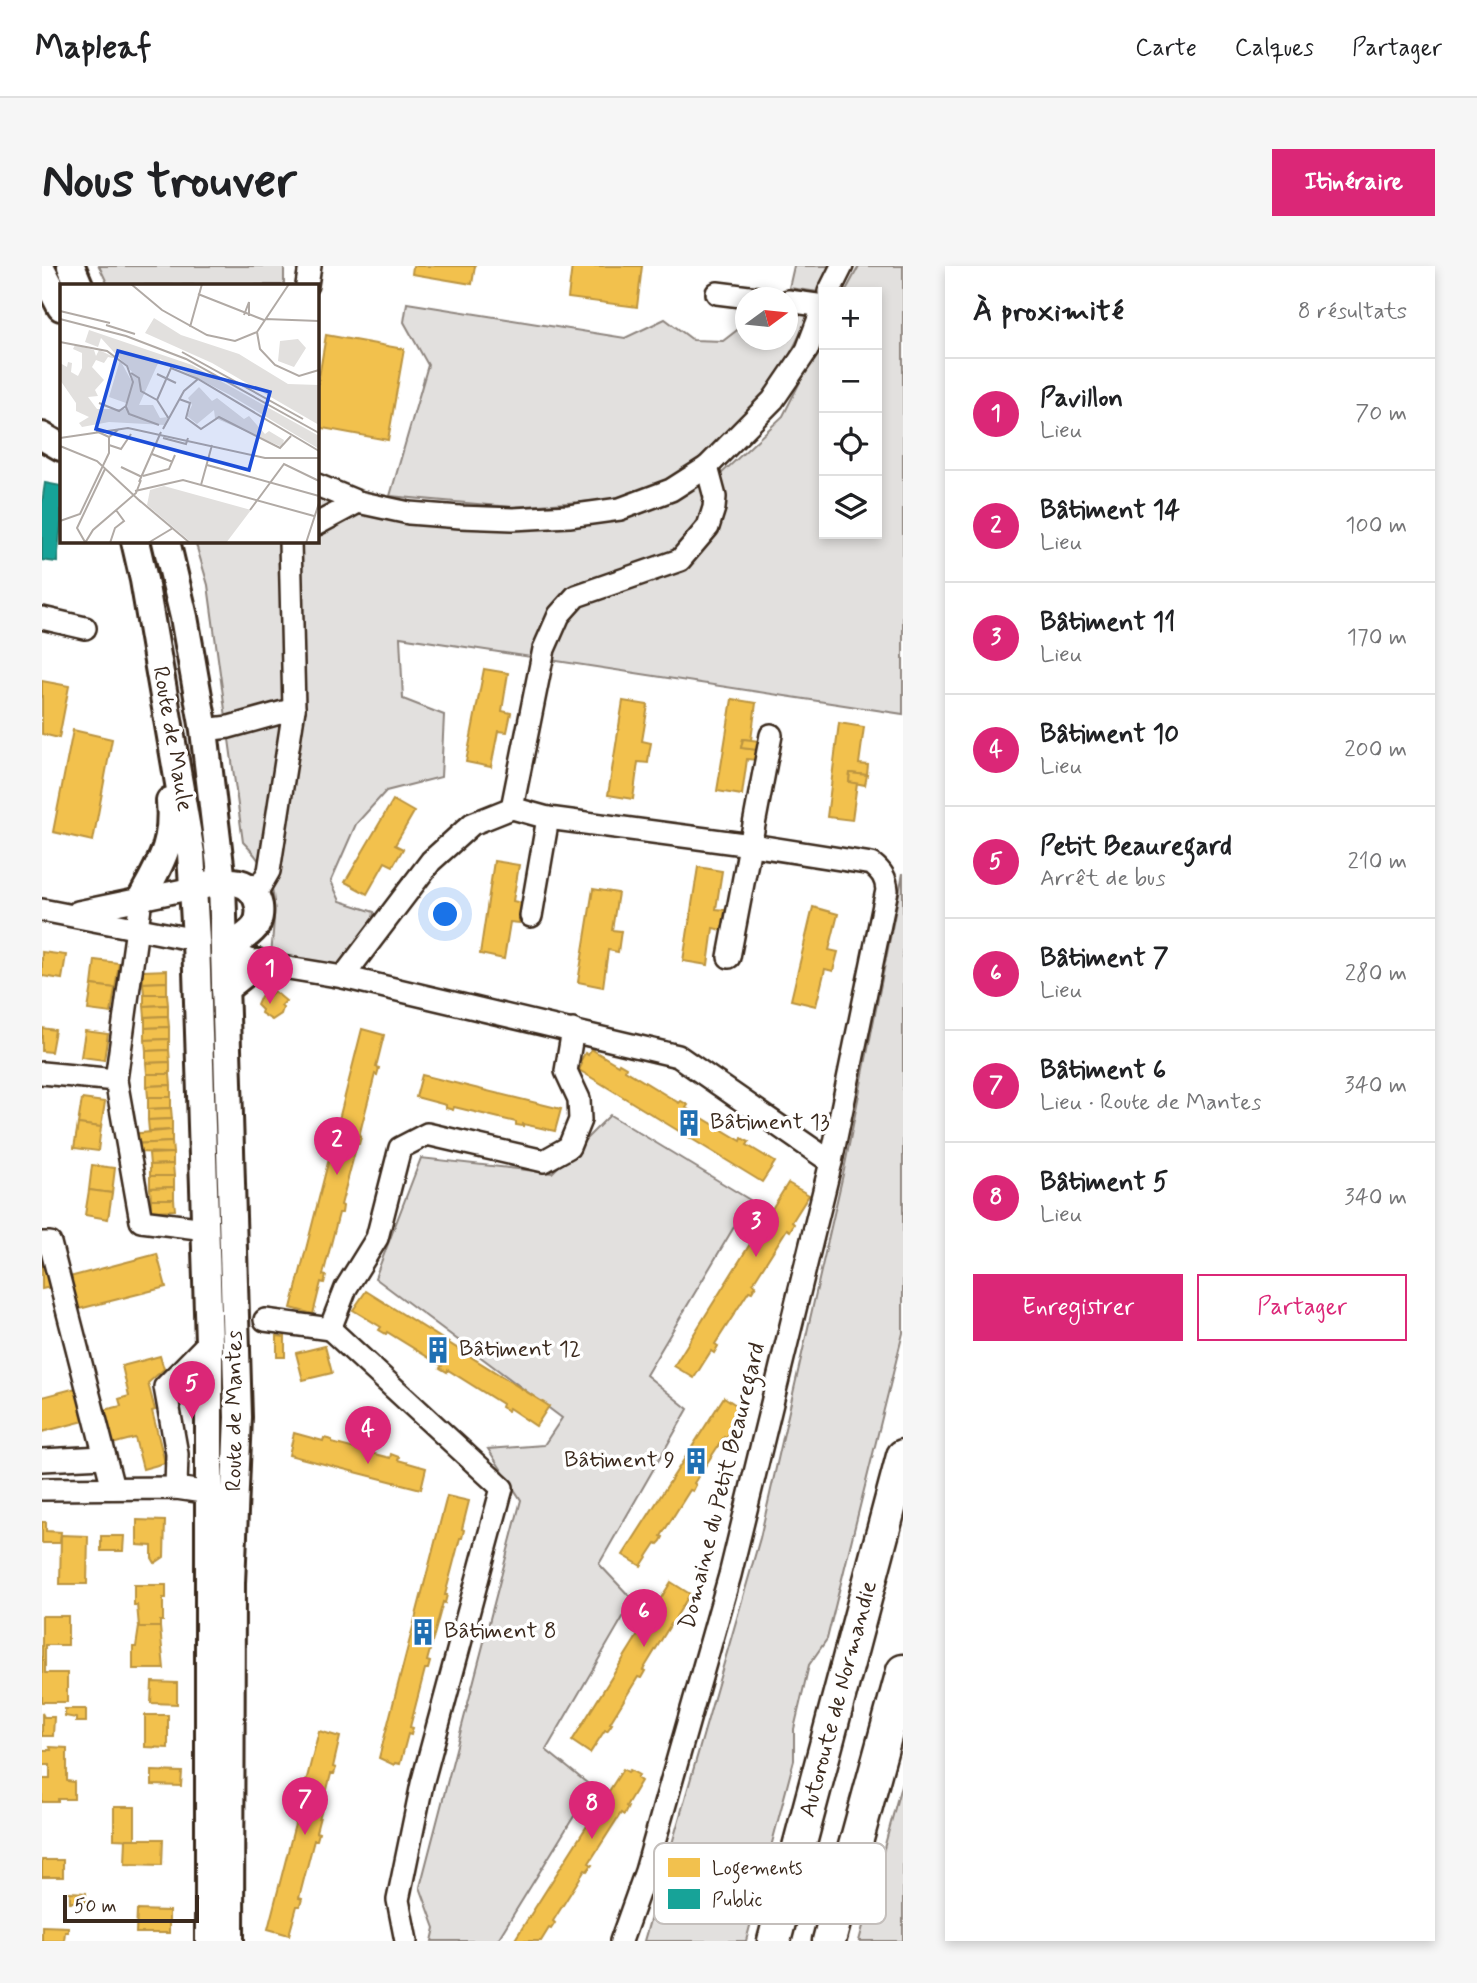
<!DOCTYPE html>
<html lang="fr">
<head>
<meta charset="utf-8">
<style>
  body { margin:0; font-family:Mynerve,sans-serif; background:#f6f6f6; color:#202124 }
  .controls { position:absolute; right:21px; top:21px; display:grid; overflow:hidden; border-radius:0px; box-shadow:0 4px 10px #0003 }
  .controls button { width:63px; height:63px; display:grid; place-items:center; padding:0; border:0; border-bottom:2px solid #e0e0e0; background:#fff; color:#202124; font:35px sans-serif }
  .compass { position:absolute; left:693px; top:21px; width:63px; height:63px; border-radius:50%; background:#fff; box-shadow:0 4px 10px #0003; rotate:75deg }
  .scale { position:absolute; left:21px; bottom:18px; width:136px; box-sizing:border-box; padding-left:7px; border:4px solid #3b2a1e; border-top:0; font-size:19px; line-height:24px; white-space:nowrap; color:#3b2a1e; -webkit-text-stroke:5px #fff; paint-order:stroke }
  .you { position:absolute; left:404px; top:649px; width:24px; height:24px; margin:-18px; border:5px solid #fff; border-radius:50%; background:#1a73e8; box-shadow:0 0 0 10px #1a73e833 }
  .badge { display:grid; place-items:center; width:46px; height:46px; border-radius:50%; background:#db2777; color:#fff; font-size:23px; font-weight:700 }
  .pin { position:absolute; translate:-50% -58px; filter:drop-shadow(0 2px 4px #0008) }
  .pin::after { content:''; position:absolute; top:37px; width:24px; height:21px; background:inherit; clip-path:polygon(0 0,100% 0,50% 100%) }
  .list { margin:0; padding:0; list-style:none }
  h2 { display:flex; justify-content:space-between; align-items:center; height:91px; margin:0; padding:0 28px; font-size:30px }
  h2 small { font-size:23px; font-weight:400; color:#757577 }
  .list li { display:grid; grid-template-columns:46px 1fr auto; gap:21px; align-items:center; box-sizing:border-box; height:112px; padding:0 28px; border-top:2px solid #e0e0e0 }
  .list b { display:block; font-size:26px; white-space:nowrap }
  .list p { margin:0; font-size:23px; white-space:nowrap; color:#757577 }
  .list em { font-size:23px; font-style:normal; color:#757577 }
  .actions { display:flex; gap:14px; padding:21px 28px }
  .actions a { flex:1; padding:16px 0; border:2px solid #db2777; border-radius:0px; text-align:center; font-size:24px; color:#db2777 }
  .actions .main { background:#db2777; color:#fff }
  .icon { flex:none; width:38px; height:38px; fill:none; stroke:currentColor; stroke-width:2; stroke-linecap:round; stroke-linejoin:round }
  .map { position:relative; flex:none; width:861px; height:1675px; overflow:hidden; border-radius:0px }
  header { display:flex; align-items:center; gap:42px; box-sizing:border-box; height:98px; padding:0 35px; background:#fff; border-bottom:2px solid #e0e0e0 }
  header strong { font-size:33px }
  nav { display:flex; gap:38px; margin-inline-start:auto; font-size:24px }
  .intro { display:flex; align-items:center; justify-content:space-between; box-sizing:border-box; height:168px; padding:0 42px }
  h1 { margin:0; font-size:49px }
  .button { padding:18px 32px; border-radius:0px; background:#db2777; color:#fff; font-size:24px; font-weight:700 }
  main { display:flex; gap:42px; padding:0 42px }
  aside { flex:1; background:#fff; border-radius:0px; box-shadow:0 4px 10px #0003 }
  .map>svg:first-child { display:block }
  .green { fill:#e2e0de; stroke:#8e857e; stroke-width:2 }
  .homes { fill:#f2c14e; stroke:#bb9440; stroke-width:2 }
  .public { fill:#17a398; stroke:#227f73; stroke-width:2 }
  .lines { fill:none; stroke-linecap:round; stroke-linejoin:round }
  .minor-casing { stroke:#3b2a1e; stroke-width:26 }
  .major-casing { stroke:#3b2a1e; stroke-width:32 }
  .highway-casing { stroke:#3b2a1e; stroke-width:37 }
  .minor { stroke:#fff; stroke-width:21 }
  .major { stroke:#fff; stroke-width:26 }
  .highway { stroke:#fff; stroke-width:32 }
  .labels { text-anchor:middle; dominant-baseline:central; stroke-width:7; stroke-linejoin:round; paint-order:stroke }
  .street-label { font-size:23px; fill:#3b2a1e; stroke:#fff }
  .poi-label { font-size:23px; fill:#3b2a1e; stroke:#fff; text-anchor:start }
  .inset-road { fill:none; stroke:#b1aaa5; stroke-width:2 }
  .view { fill:#1d4ed8; fill-opacity:0.15; stroke:#1d4ed8; stroke-width:3.5 }
  .inset-edge { fill:none; stroke:#3b2a1e; stroke-width:3.5 }
  .key { fill:#fff; stroke:#c4bfbc; stroke-width:2 }
  .key-label { font-size:19px; fill:#3b2a1e }
</style>
</head>
<body>
<header>
<strong>Mapleaf</strong>
<nav><a>Carte</a><a>Calques</a><a>Partager</a></nav>
</header>
<div class="intro"><h1>Nous trouver</h1><a class="button">Itinéraire</a></div>
<main>
<div class="map">
<svg width="861" height="1675" viewBox="0 0 861 1675">
  <rect width="100%" height="100%" fill="#fff"/>
  <filter id="ink" filterUnits="userSpaceOnUse"><feTurbulence type="fractalNoise" baseFrequency=".0143" numOctaves="2"/><feDisplacementMap in="SourceGraphic" scale="14" xChannelSelector="R" yChannelSelector="G"/><feConvolveMatrix kernelMatrix="1 2 1 2 8 2 1 2 1" color-interpolation-filters="sRGB"/></filter>
  <g filter="url(#ink)">
    <g class="green">
      <path d="M57,0H242V19H66Z"/>
      <path d="M752,0H792L777,26L747,22Z"/>
      <path d="M817,0H861V448L358,371L361,433L402,449L399,511L344,525L314,558L289,615L298,635L332,646L323,702L229,690C233,639 240,615 201,576L166,319L153,275H275V226L282,230L286,238L370,258L578,252L678,209L741,150L782,68V268H835V26H803Z"/>
      <path d="M365,37L583,72L623,53L651,74L681,75L703,58L704,74H746V49L769,47L736,112L679,173L635,212L582,233L468,241L348,230L386,99L362,56Z"/>
      <path d="M861,607V1067L785,1373L767,1399L752,1463V1494L704,1675H602L718,1272L802,904Z"/>
      <path d="M568,849L708,934L604,1109L646,1143L557,1298L591,1334L504,1484L550,1521L455,1675H390L393,1662L378,1621L479,1234L446,1183L502,1179L520,1152L333,1012L379,892L510,907Z"/>
      <path d="M861,1512V1675H817Z"/>
    </g>
    <g class="homes">
      <path d="M371,0H433L430,18L370,8Z"/>
      <path d="M530,0H600L595,41L526,32Z"/>
      <path d="M284,69L362,83L346,174L275,161V123Z"/>
      <path d="M442,403L466,407L460,445L469,447L465,466L456,465L449,501L424,496Z"/>
      <path d="M0,415L27,420L17,472L0,468Z"/>
      <path d="M690,433L714,437L709,474L701,473L699,482L716,484L715,494L705,493L700,529L675,525Z"/>
      <path d="M581,435L606,439L600,475L609,477L607,488L606,497L596,496L591,533L566,529Z"/>
      <path d="M797,457L822,461L817,498L826,499L825,509L808,507L807,516L815,517L810,554L785,551Z"/>
      <path d="M31,464L70,473L51,575L11,566Z"/>
      <path d="M701,473L718,475L716,484L699,482Z"/>
      <path d="M808,507L825,509L823,519L807,516Z"/>
      <path d="M351,534L372,546L353,579L361,583L351,600L343,596L325,628L303,616Z"/>
      <path d="M452,595L477,599L471,635L480,637L477,657L468,656L462,693L438,688Z"/>
      <path d="M656,601L680,605L674,643L683,644L680,664L671,662L666,699L641,695Z"/>
      <path d="M551,623L576,627L570,664L579,665L576,686L566,684L561,721L536,716Z"/>
      <path d="M771,641L796,648L787,684L796,686L791,705L783,703L774,740L749,734Z"/>
      <path d="M0,686L24,689L20,713L0,710Z"/>
      <path d="M53,694L77,697L73,722L50,719Z"/>
      <path d="M125,704V716L101,717V705Z"/>
      <path d="M125,716V728H102L101,717Z"/>
      <path d="M50,719L73,722L69,747L46,744Z"/>
      <path d="M232,725L244,735L239,740L241,742L239,748L230,754L219,747L220,744L215,739L219,730L225,728L227,730Z"/>
      <path d="M102,728H125L126,739L102,740Z"/>
      <path d="M126,739V750L103,751L102,740Z"/>
      <path d="M126,750L127,761L103,762V751Z"/>
      <path d="M127,761V773L103,774V762Z"/>
      <path d="M0,762L13,764L9,786L0,785Z"/>
      <path d="M320,763L342,769L334,801L337,802L335,809L333,808L317,870L319,871L317,878H315L299,939L301,940L300,947H297L281,1009L284,1010L283,1014L282,1017L279,1016L271,1048L249,1042Z"/>
      <path d="M43,765L66,768L62,794L39,791Z"/>
      <path d="M127,773V784L104,785L103,774Z"/>
      <path d="M549,783L576,799L577,797L584,801L583,804L637,837L639,835L646,839L644,842L699,875L700,872L703,874L707,876L705,879L733,896L720,916L537,804L540,798L538,796L543,787L546,789Z"/>
      <path d="M127,784L128,796L104,797V785Z"/>
      <path d="M128,796V808H105L104,797Z"/>
      <path d="M105,808H128L129,819L105,820Z"/>
      <path d="M380,809L519,843L513,865L481,858V860L474,859V856L412,841L411,844L408,843L404,842V839L374,831Z"/>
      <path d="M129,819V831H106L105,820Z"/>
      <path d="M106,831H129V842L106,843Z"/>
      <path d="M40,833L63,836L59,861L36,858Z"/>
      <path d="M129,842L130,853L106,854V843Z"/>
      <path d="M130,853V864L107,865L106,854Z"/>
      <path d="M36,858L59,861L56,885L32,882Z"/>
      <path d="M130,864V876L91,878L89,868Z"/>
      <path d="M130,876L131,887L92,886L91,878Z"/>
      <path d="M131,887V898L108,899L107,888Z"/>
      <path d="M131,898L132,910H108V899Z"/>
      <path d="M50,899L73,902L70,927L47,924Z"/>
      <path d="M108,910H132V921L108,922Z"/>
      <path d="M746,917L767,929L750,956L752,958L748,965L745,963L711,1017L714,1019L710,1026L707,1025L673,1078L676,1080L672,1087L669,1085L652,1112L632,1100Z"/>
      <path d="M132,921V933H109L108,922Z"/>
      <path d="M47,924L70,927L66,953L43,949Z"/>
      <path d="M109,933H132L133,944L109,945Z"/>
      <path d="M0,988L9,1021L0,1023Z"/>
      <path d="M115,988L124,1021L29,1045L20,1013Z"/>
      <path d="M324,1025L507,1140L494,1160L467,1142L466,1145L459,1141L460,1138L406,1104L405,1106L398,1102L400,1100L345,1066L344,1068L337,1064L339,1061L311,1044Z"/>
      <path d="M235,1070L243,1071V1091H235Z"/>
      <path d="M283,1080L290,1107L261,1114L254,1087Z"/>
      <path d="M118,1090L122,1103L106,1117L113,1144L110,1145L123,1197L101,1203L93,1172L66,1179L58,1145L79,1140L77,1133L87,1130L80,1100Z"/>
      <path d="M38,1121L46,1154L0,1166V1131Z"/>
      <path d="M682,1131L700,1143L686,1164L688,1166L684,1173L682,1171L652,1217L654,1219L651,1225L648,1224L619,1270L621,1271L619,1275L616,1278L614,1277L599,1300L581,1289Z"/>
      <path d="M252,1167L281,1175L282,1172L290,1174V1177L348,1192L349,1188L357,1191L356,1194L384,1202L379,1223L247,1189Z"/>
      <path d="M405,1230L427,1235L420,1263L422,1264L420,1272H418L403,1329H405L403,1337L401,1336L385,1395L388,1396L386,1403H383L368,1461L371,1462L370,1465L369,1469L366,1468L358,1498L353,1497L352,1499L337,1492Z"/>
      <path d="M95,1254L123,1255L122,1291L113,1297L110,1292V1280L95,1279Z"/>
      <path d="M0,1256H4V1265L19,1266L18,1277H0Z"/>
      <path d="M19,1269L46,1270L45,1318H18Z"/>
      <path d="M59,1270H82L81,1285H59Z"/>
      <path d="M629,1316L648,1328L634,1351L636,1352L632,1359L629,1358L601,1404L603,1405L599,1412L596,1411L568,1457L570,1458L568,1461L565,1465L563,1464L548,1487L530,1475Z"/>
      <path d="M92,1319H124V1332H121V1355H118V1361H97L95,1339H92Z"/>
      <path d="M0,1350H26V1379H3V1394H0Z"/>
      <path d="M97,1361H118L122,1403H91V1381H94Z"/>
      <path d="M0,1394H3V1407H25V1436H0Z"/>
      <path d="M110,1416L135,1417V1438L109,1437Z"/>
      <path d="M23,1443H44V1456H34V1452L23,1450Z"/>
      <path d="M0,1447L2,1451H12L11,1470H0Z"/>
      <path d="M103,1449H126V1482L103,1481Z"/>
      <path d="M277,1465L298,1471L291,1501L294,1502L292,1508H289L274,1566L277,1567L275,1574H272L257,1632L260,1633L258,1640H255L247,1669L226,1663Z"/>
      <path d="M8,1481L25,1482V1515L32,1516V1533H16V1536H0V1513H8V1499H0V1484H9Z"/>
      <path d="M581,1503L586,1506L588,1504L597,1509L595,1512L599,1515L584,1540L586,1541L582,1549L579,1547L547,1597L550,1599L545,1605L543,1604L511,1655L513,1657L509,1663L507,1662L499,1675H472Z"/>
      <path d="M110,1505L140,1506L139,1520L110,1519Z"/>
      <path d="M72,1541H93V1574L72,1573Z"/>
      <path d="M84,1573H121L120,1599L83,1598Z"/>
      <rect x="0" y="1594" width="21" height="17"/>
      <path d="M28,1626L44,1627V1636H28Z"/>
      <path d="M95,1644L127,1645V1667H94Z"/>
      <path d="M0,1660L26,1661V1666H23L22,1675H0Z"/>
    </g>
    <path class="public" d="M3,217L19,220V257L15,296L0,294V237Z"/>
    <g class="lines">
      <defs>
        <g id="minor">
          <path d="M265,19L268,0"/>
          <path d="M787,26L800,0"/>
          <path d="M675,27L715,32"/>
          <path d="M746,35L782,40"/>
          <path d="M275,219L316,236L367,247L418,251L471,253L527,250L578,243L629,224L665,201L731,134L765,84L782,39"/>
          <path d="M275,258L316,236"/>
          <path d="M0,352L43,362"/>
          <path d="M162,464L187,461L252,443"/>
          <path d="M470,542L502,383L517,349L534,330L638,294L666,261L672,242L673,231L665,201"/>
          <path d="M213,629L227,605L252,443L248,275"/>
          <path d="M99,633L74,814L99,955L164,963"/>
          <path d="M0,644L154,674"/>
          <path d="M36,646L151,622"/>
          <path d="M489,650L506,552"/>
          <path d="M182,684L216,697L301,711L636,790L789,896L688,1309L604,1605L579,1675"/>
          <path d="M687,691L729,469"/>
          <path d="M301,711L389,595L430,558L470,542L506,552L709,579L830,598C840,606 844,612 845,624L789,896"/>
          <path d="M0,807L74,814"/>
          <path d="M0,977H8L71,1222"/>
          <path d="M223,1054L288,1063"/>
          <path d="M0,1194L62,1191"/>
          <path d="M134,1222L135,1188L123,1121L167,1076"/>
          <path d="M0,1223L134,1222L168,1227"/>
          <path d="M364,1675L356,1634L380,1518L460,1222L288,1063L304,1022L335,972L358,882L385,868L502,895L527,881L538,854L537,833L524,805L531,764"/>
        </g>
        <g id="major">
          <path d="M29,0L37,19"/>
          <path d="M0,4L19,41"/>
          <path d="M0,170L19,181"/>
          <path d="M93,275L102,314L149,587L154,674L167,1076V1675"/>
          <path d="M124,275L142,351L162,464L180,616L196,1151L189,1317L188,1675"/>
          <path d="M163,619C186,614 211,611 217,640C218,646 217,655 213,661C205,671 192,677 182,684"/>
          <path d="M99,633C119,596 132,578 128,535"/>
          <path d="M183,723L216,697"/>
        </g>
        <g id="highway">
          <path d="M732,1675L861,1190"/>
          <path d="M787,1675L861,1405"/>
        </g>
      </defs>
      <use href="#minor" class="minor-casing"/>
      <use href="#major" class="major-casing"/>
      <use href="#highway" class="highway-casing"/>
      <use href="#minor" class="minor"/>
      <use href="#major" class="major"/>
      <use href="#highway" class="highway"/>
    </g>
  </g>
  <defs>
    <symbol id="building-bare" viewBox="-9 -9 18 18"><path d="M-4-6H4V6H1V3H-1V6H-4ZM-2.5-4.3h1.7v1.8h-1.7ZM.8-4.3h1.7v1.8H.8ZM-2.5-1h1.7V.8h-1.7ZM.8-1h1.7V.8H.8Z" fill="#1f6fb2" stroke="#fff" stroke-width="2.5" paint-order="stroke"/></symbol>
  </defs>
  <g fill-rule="evenodd">
    <use href="#building-bare" x="628" y="838" width="38" height="38"/>
    <use href="#building-bare" x="377" y="1065" width="38" height="38"/>
    <use href="#building-bare" x="635" y="1176" width="38" height="38"/>
    <use href="#building-bare" x="362" y="1347" width="38" height="38"/>
  </g>
  <g class="labels">
    <g class="street-label">
      <text transform="translate(130 473) rotate(80)">Route de Maule</text>
      <text transform="translate(193 1145) rotate(-90)">Route de Mantes</text>
      <text transform="translate(681 1220) rotate(-76)">Domaine du Petit Beauregard</text>
      <text transform="translate(797 1433) rotate(-75)">Autoroute de Normandie</text>
    </g>
    <g class="poi-label">
      <text x="668" y="857">Bâtiment 13</text>
      <text x="417" y="1084">Bâtiment 12</text>
      <text x="633" y="1195" text-anchor="end">Bâtiment 9</text>
      <text x="402" y="1366">Bâtiment 8</text>
    </g>
  </g>
  <g transform="translate(18 18)">
    <rect width="259" height="259" fill="#fff"/>
    <path d="M94,34L121,51L179,70L228,100L259,101V141L152,79L85,49ZM29,46L132,81L259,152V165L170,111L100,75L79,121H93L100,134L108,133L105,141L49,138L22,143L19,139L29,133L16,127V119L0,96V79L7,83L8,78L12,79L11,88L18,92L22,84V69L13,65L15,61L34,66L36,72L39,66L58,75L48,73L44,79L36,76L32,83L44,96L35,106L38,112L28,113L37,125H65L72,88L41,54L38,63L25,58ZM238,55L246,64L234,83L218,77L220,57ZM60,76L72,98L66,119L49,113ZM139,103L152,117L157,114L184,135L189,132L205,150L209,147L224,156L222,163L155,134L154,126L137,140L127,132L132,121L128,114ZM104,202L191,226L166,259H132L87,221L90,206Z" fill="#e2e0de"/>
    <path class="inset-road" d="M71,0L102,26L147,51L175,57L197,48M138,10L204,36M0,27L50,39M184,31L189,18V32M0,35L66,52L126,75L259,149M205,35L259,37M46,41L75,50M130,43L142,0M197,48L200,65L215,81L239,92L259,86M197,48L229,0M0,58L47,67L67,82L73,98L66,122L59,127L39,119M122,68L243,135M71,89L79,94L81,107L97,116M97,90L116,99M119,115L130,119L126,134L141,145L159,133L220,164L231,152M66,123L69,130L99,141M109,135L97,116L111,84L138,95M103,145L124,107L138,95L259,167M36,147L49,153L59,145M0,154L68,144L205,174H259M103,154L126,160L128,154M49,161L61,165L71,150M0,162L37,177L81,218M92,170L113,178M147,181L259,212M61,183L82,193M83,192L109,185L115,171M79,198L101,148M141,201L152,161M75,207L123,196L254,232M79,216L130,259M190,226L224,180L259,197M0,237L20,230L49,169V153M25,258L17,244L45,185M25,259L33,246L76,209L81,196M50,259L55,244L64,237L56,226M88,259L113,244M246,259L259,219"/>
    <path class="view" d="M58,67L210,108L189,186L36,145Z"/>
    <rect width="259" height="259" class="inset-edge"/>
  </g>
  <rect x="612" y="1577" width="232" height="81" rx="10" class="key"/>
  <rect x="626" y="1592" width="32" height="19" fill="#f2c14e"/>
  <rect x="626" y="1623" width="32" height="20" fill="#17a398"/>
  <g class="key-label">
    <text x="670" y="1608">Logements</text>
    <text x="670" y="1640">Public</text>
  </g>
</svg>
<div class="controls">
<button>+</button>
<button>−</button>
<button><svg class="icon" aria-label="locate" viewBox="0 0 24 24"><circle cx="12" cy="12" r="6"/><path d="M12 2v4M12 18v4M2 12h4M18 12h4"/></svg></button>
<button><svg class="icon" aria-label="layers" viewBox="0 0 24 24"><path d="M12 4l9 5-9 5-9-5zM3 14l9 5 9-5"/></svg></button>
</div>
<svg class="compass" viewBox="-18 -18 36 36"><path d="M0-13l5 13h-10z" fill="#e53935"/><path d="M0 13l5-13h-10z" fill="#757577"/></svg>
<div class="scale">50 m</div>
<div class="you"></div>
<div class="pin badge" style="left:228px;top:738px">1</div>
<div class="pin badge" style="left:295px;top:909px">2</div>
<div class="pin badge" style="left:714px;top:991px">3</div>
<div class="pin badge" style="left:326px;top:1198px">4</div>
<div class="pin badge" style="left:150px;top:1153px">5</div>
<div class="pin badge" style="left:602px;top:1381px">6</div>
<div class="pin badge" style="left:263px;top:1569px">7</div>
<div class="pin badge" style="left:550px;top:1573px">8</div>
</div>
<aside>
<h2>À proximité<small>8 résultats</small></h2>
<ul class="list">
<li><span class="badge">1</span><div><b>Pavillon</b><p>Lieu</p></div><em>70 m</em></li>
<li><span class="badge">2</span><div><b>Bâtiment 14</b><p>Lieu</p></div><em>100 m</em></li>
<li><span class="badge">3</span><div><b>Bâtiment 11</b><p>Lieu</p></div><em>170 m</em></li>
<li><span class="badge">4</span><div><b>Bâtiment 10</b><p>Lieu</p></div><em>200 m</em></li>
<li><span class="badge">5</span><div><b>Petit Beauregard</b><p>Arrêt de bus</p></div><em>210 m</em></li>
<li><span class="badge">6</span><div><b>Bâtiment 7</b><p>Lieu</p></div><em>280 m</em></li>
<li><span class="badge">7</span><div><b>Bâtiment 6</b><p>Lieu · Route de Mantes</p></div><em>340 m</em></li>
<li><span class="badge">8</span><div><b>Bâtiment 5</b><p>Lieu</p></div><em>340 m</em></li>
</ul>
<div class="actions"><a class="main">Enregistrer</a><a>Partager</a></div>
</aside>
</main>
</body>
</html>
